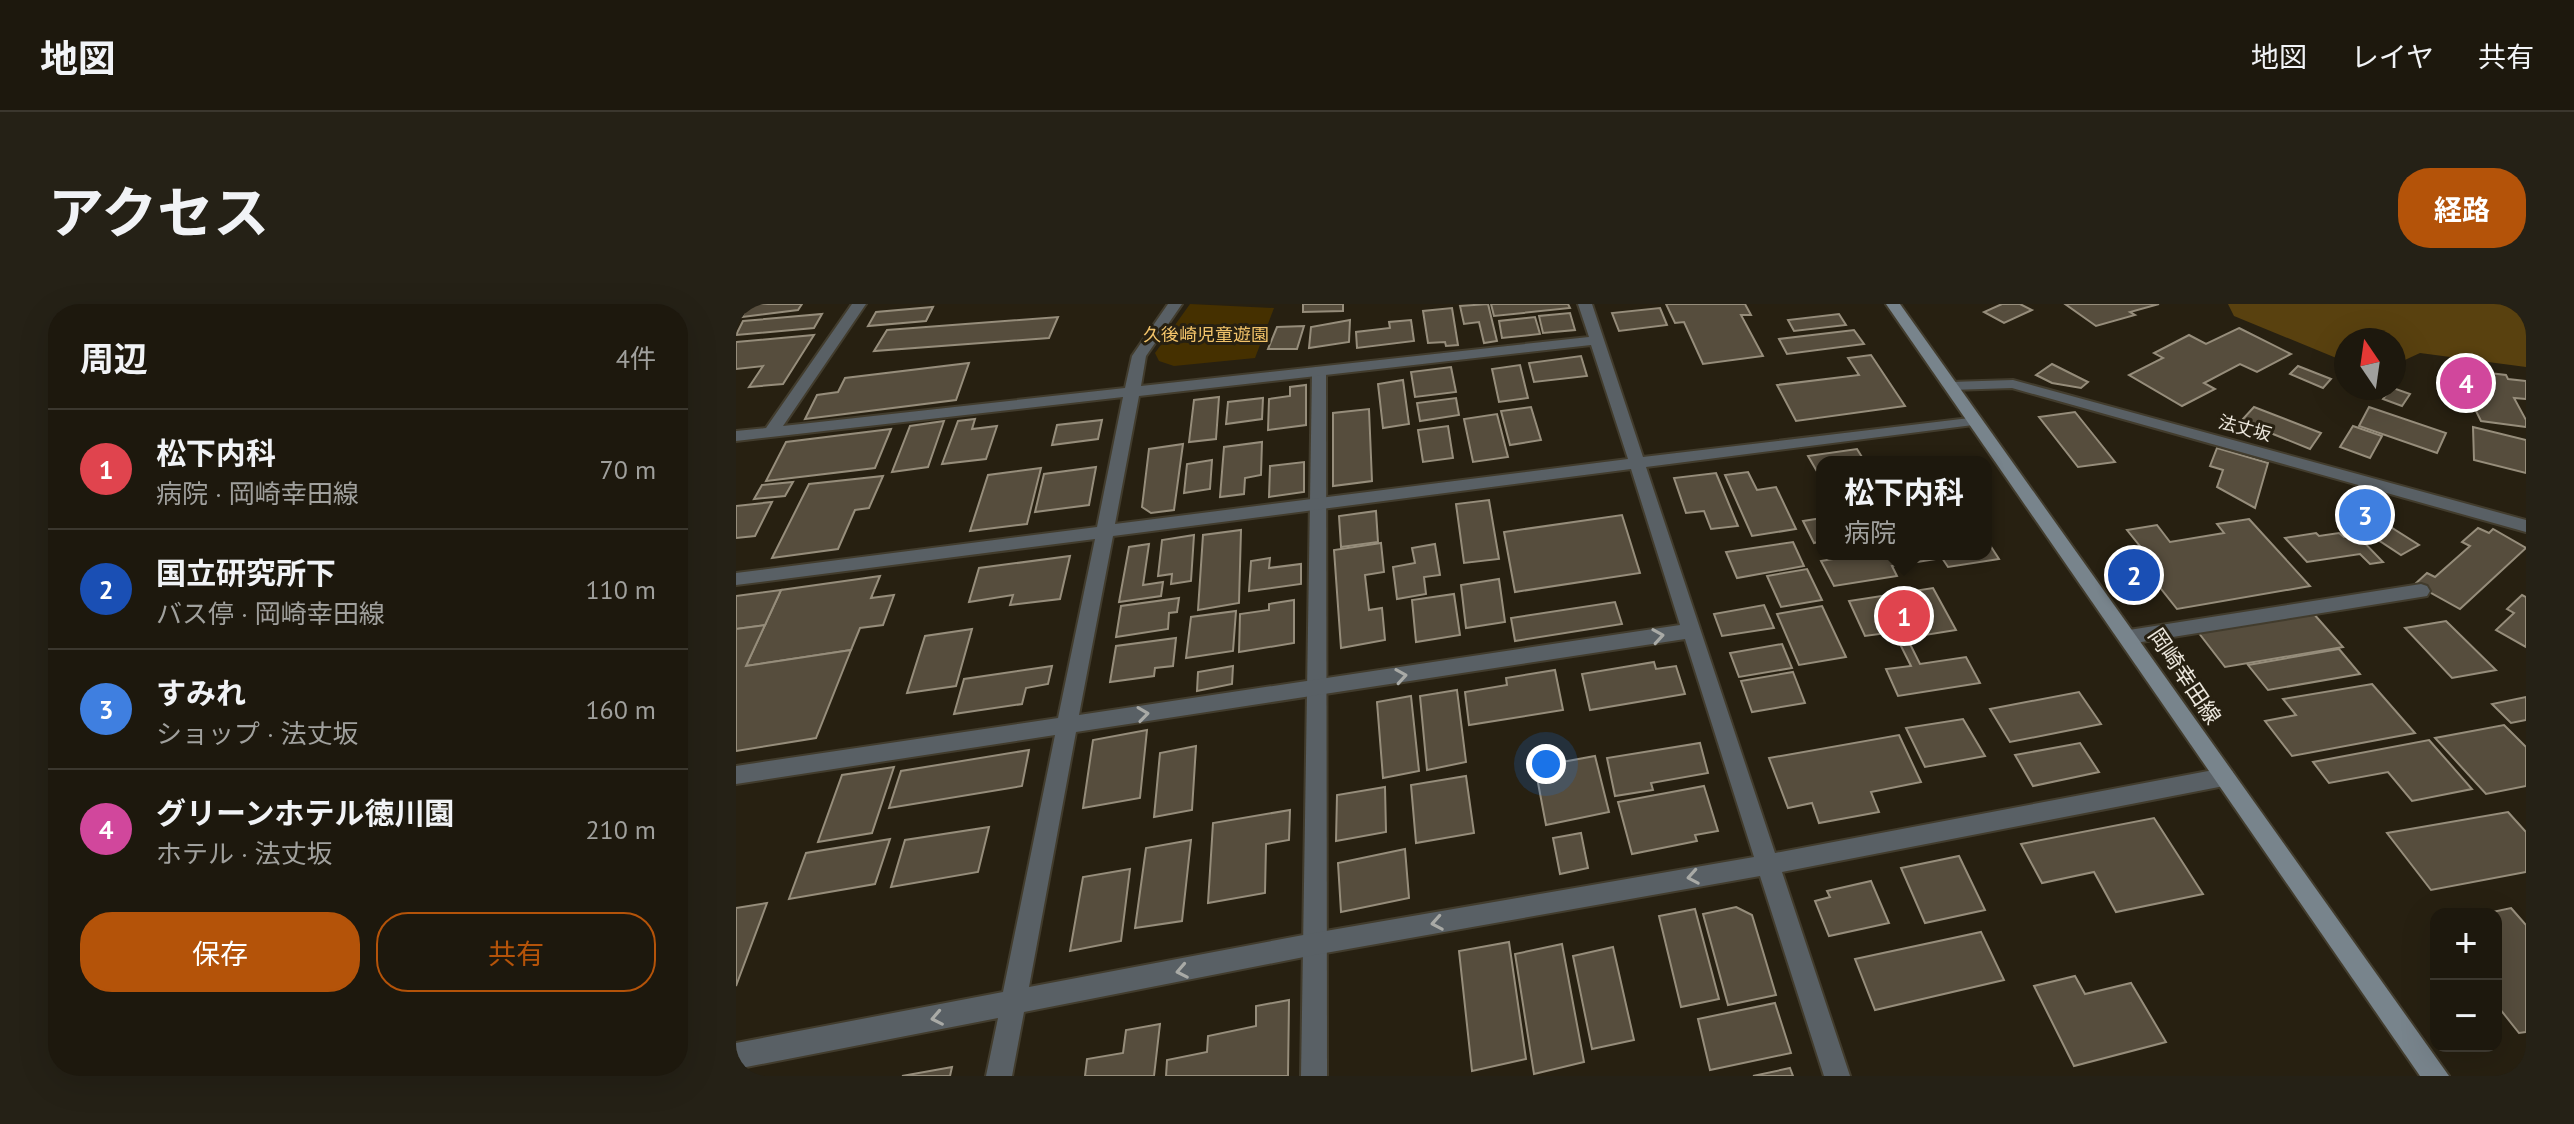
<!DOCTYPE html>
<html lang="ja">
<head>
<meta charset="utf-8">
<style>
  body { margin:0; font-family:"PT Sans","Noto Sans JP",sans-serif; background:#252116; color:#f1f3f6 }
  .controls { position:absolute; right:24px; bottom:24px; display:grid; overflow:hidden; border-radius:16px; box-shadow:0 8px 32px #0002 }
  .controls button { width:72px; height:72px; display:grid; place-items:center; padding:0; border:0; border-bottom:2px solid #3b372e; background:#1d180d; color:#f1f3f6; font:40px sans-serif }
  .compass { position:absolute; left:1598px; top:24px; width:72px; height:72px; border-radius:50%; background:#1d180d; box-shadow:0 8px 32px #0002; rotate:347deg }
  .you { position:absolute; left:810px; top:460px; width:28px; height:28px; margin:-20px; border:6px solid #fff; border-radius:50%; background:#1a73e8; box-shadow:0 0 0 12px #1a73e833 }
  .badge { display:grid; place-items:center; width:52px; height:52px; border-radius:50%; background:#b45309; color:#fff; font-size:26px; font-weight:700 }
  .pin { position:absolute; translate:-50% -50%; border:4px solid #fff; box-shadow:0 2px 8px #0006 }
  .popup { position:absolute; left:1080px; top:152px; width:176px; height:104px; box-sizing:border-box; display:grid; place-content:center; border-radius:16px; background:#1d180d; filter:drop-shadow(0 2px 6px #0005); font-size:26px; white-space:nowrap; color:#a0a09d }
  .popup b { font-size:30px; color:#f1f3f6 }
  .popup::after { content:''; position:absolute; left:50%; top:100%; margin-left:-16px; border:16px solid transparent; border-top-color:#1d180d }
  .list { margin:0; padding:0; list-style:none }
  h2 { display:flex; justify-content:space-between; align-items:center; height:104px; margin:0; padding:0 32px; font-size:34px }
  h2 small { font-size:26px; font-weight:400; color:#a0a09d }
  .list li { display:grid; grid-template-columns:52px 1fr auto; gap:24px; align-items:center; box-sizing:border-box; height:120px; padding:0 32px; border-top:2px solid #3b372e }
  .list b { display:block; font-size:30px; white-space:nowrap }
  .list p { margin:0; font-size:26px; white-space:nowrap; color:#a0a09d }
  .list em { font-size:26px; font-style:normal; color:#a0a09d }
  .actions { display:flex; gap:16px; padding:24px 32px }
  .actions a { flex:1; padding:18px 0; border:2px solid #b45309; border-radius:32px; text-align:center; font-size:28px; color:#b45309 }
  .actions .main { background:#b45309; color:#fff }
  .map { position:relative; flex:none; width:1790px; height:772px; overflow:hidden; border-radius:32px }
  header { display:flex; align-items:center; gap:48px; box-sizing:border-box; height:112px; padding:0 40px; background:#1d180d; border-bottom:2px solid #3b372e }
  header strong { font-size:38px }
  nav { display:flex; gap:44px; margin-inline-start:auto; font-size:28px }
  .intro { display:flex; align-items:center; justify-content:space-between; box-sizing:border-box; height:192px; padding:0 48px }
  h1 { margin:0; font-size:56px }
  .button { padding:20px 36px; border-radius:32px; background:#b45309; color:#fff; font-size:28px; font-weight:700 }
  main { display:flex; gap:48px; padding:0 48px }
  aside { flex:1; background:#1d180d; border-radius:32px; box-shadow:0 8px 32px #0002 }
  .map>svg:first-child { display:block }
  .green { fill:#453000 }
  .forest { fill:#59410f }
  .building { fill:#564d3d; stroke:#968d7b; stroke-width:2 }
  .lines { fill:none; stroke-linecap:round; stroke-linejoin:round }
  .lane-casing { stroke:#423c2d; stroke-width:4 }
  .street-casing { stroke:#423c2d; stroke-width:4 }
  .secondary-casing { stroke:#423c2d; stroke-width:4 }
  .lane { fill:#596065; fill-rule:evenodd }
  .street { fill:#596065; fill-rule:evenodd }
  .secondary { fill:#78848c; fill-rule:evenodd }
  .oneway { stroke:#a9aaa6 }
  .labels { text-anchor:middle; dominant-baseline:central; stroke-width:6; stroke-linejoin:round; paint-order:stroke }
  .far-park-label { font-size:18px; fill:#f2c36a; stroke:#272011 }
  .far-street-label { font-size:18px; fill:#ebe6dc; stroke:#272011 }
  .street-label { font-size:22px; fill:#ebe6dc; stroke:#272011 }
</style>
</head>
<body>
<header>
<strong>地図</strong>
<nav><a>地図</a><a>レイヤ</a><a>共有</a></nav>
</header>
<div class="intro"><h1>アクセス</h1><a class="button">経路</a></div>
<main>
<aside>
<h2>周辺<small>4件</small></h2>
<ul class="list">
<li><span class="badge" style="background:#e0444e">1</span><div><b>松下内科</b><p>病院 · 岡崎幸田線</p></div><em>70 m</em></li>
<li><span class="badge" style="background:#1a4fb4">2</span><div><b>国立研究所下</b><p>バス停 · 岡崎幸田線</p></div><em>110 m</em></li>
<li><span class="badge" style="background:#3f7fe0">3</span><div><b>すみれ</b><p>ショップ · 法丈坂</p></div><em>160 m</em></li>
<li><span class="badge" style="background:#d1479c">4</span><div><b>グリーンホテル徳川園</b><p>ホテル · 法丈坂</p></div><em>210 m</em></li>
</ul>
<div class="actions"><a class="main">保存</a><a>共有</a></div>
</aside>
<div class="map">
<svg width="1790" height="772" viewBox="0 0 1790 772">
  <rect width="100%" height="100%" fill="#272011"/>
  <path class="green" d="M454,0L538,4L519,54L438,62L423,57L419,49Z"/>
  <path class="forest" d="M1492,0H1790V63L1684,49L1658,61V36H1610V58L1498,12Z"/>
  <g class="building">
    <path d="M13,0H66L62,6L6,13Z"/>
    <path d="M567,0H607V7L567,8Z"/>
    <path d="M752,0L761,37L748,39L743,18L728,20L724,2Z"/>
    <path d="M755,0H832L834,4L758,12Z"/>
    <path d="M930,0H1009L1015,11H1005L1027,52L967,60L948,18L939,19Z"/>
    <path d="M1266,0H1284L1296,6L1268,19L1248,8Z"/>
    <path d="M1329,0H1423L1394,8L1399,11L1360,22Z"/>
    <path d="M197,3L190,17L132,22L140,8Z"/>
    <path d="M716,4L722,41L710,42L709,38L692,39L687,7Z"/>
    <path d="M924,4L931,21L883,27L876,9Z"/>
    <path d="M834,9L839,26L807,29L803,12Z"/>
    <path d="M86,10L78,24L0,31L7,17Z"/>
    <path d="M1103,10L1110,21L1058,27L1052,16Z"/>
    <path d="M322,13L313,34L138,47L151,26Z"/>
    <path d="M799,13L804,30L766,34L763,17Z"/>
    <path d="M614,16L613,38L573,44L575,23Z"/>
    <path d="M675,16L678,37L621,44L620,28L654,24L653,18Z"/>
    <path d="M568,22L561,45H532L541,23Z"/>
    <path d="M1503,24L1555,50L1521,68L1504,60L1468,79L1479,85L1446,102L1393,71L1427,54L1418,49L1453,31L1470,40Z"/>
    <path d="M1118,26L1128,40L1051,50L1043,35Z"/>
    <path d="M78,31L47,80L13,83L27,62L0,65V38Z"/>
    <path d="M1135,51L1169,102L1060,117L1041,81L1123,71L1112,54Z"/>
    <path d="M845,52L851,72L798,78L793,59Z"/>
    <path d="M233,59L220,96L69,115L81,91L102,88L109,74Z"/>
    <path d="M1316,60L1352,78L1345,84L1316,79L1300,71Z"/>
    <path d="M784,61L792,94L763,98L756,65Z"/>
    <path d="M1562,62L1595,75L1587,84L1554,70Z"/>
    <path d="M715,63L720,88L679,93L675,68Z"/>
    <path d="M1719,65L1770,71L1772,75L1790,77V95L1778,94L1790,116V123L1745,117Z"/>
    <path d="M667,76L673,120L647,124L642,80Z"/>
    <path d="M570,81V121L532,126L533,95L554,92V83Z"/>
    <path d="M1634,84H1657L1674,90L1666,102L1647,95L1651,90Z"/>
    <path d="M483,93L480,135L453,138L458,96Z"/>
    <path d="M527,94L526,115L490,120L492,98Z"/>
    <path d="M720,94L723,111L684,117L681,99Z"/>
    <path d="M795,103L805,136L774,141L765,107Z"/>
    <path d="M1518,103L1585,129L1574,145L1505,117Z"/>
    <path d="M1633,103L1710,129L1701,149L1623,122Z"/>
    <path d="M633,105L636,177L597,182V109Z"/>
    <path d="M1339,108L1379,158L1342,163L1303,113Z"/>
    <path d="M761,110L772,153L737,158L728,115Z"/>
    <path d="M239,115L236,125L261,122L250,155L206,160L222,117Z"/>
    <path d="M366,116L362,135L316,141L321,121Z"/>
    <path d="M208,117L192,163L156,168L174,122Z"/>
    <path d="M712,122L717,154L687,158L682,126Z"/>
    <path d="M1617,122L1646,132L1634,154L1604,143Z"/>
    <path d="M1737,123L1790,136V169L1738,156Z"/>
    <path d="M155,125L139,164L30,177L50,138Z"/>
    <path d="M526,138L525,171L509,174L508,190L484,193L488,143Z"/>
    <path d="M447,140L438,206L415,209L406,203L413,145Z"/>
    <path d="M1481,144L1532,159L1519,204L1481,183L1487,166L1474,162Z"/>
    <path d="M1121,145L1129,158H1086V176L1072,152Z"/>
    <path d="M476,156L474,185L448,189L451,160Z"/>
    <path d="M568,158V188L533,193L534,162Z"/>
    <path d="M360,163L353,201L299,208L308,170Z"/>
    <path d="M305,164L291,220L234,227L252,171Z"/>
    <path d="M1012,168L1021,186L1040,183L1060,225L1016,232L989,171Z"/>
    <path d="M980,169L1002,222L975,225L968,207L950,209L938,174Z"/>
    <path d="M147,172L133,204L119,206L102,245L36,254L73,180Z"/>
    <path d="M57,178L49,192L18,195L26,181Z"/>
    <path d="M1614,193L1652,205L1650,220L1683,241L1665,251L1636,232L1607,222Z"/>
    <path d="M753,196L763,255L728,259L720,200Z"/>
    <path d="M36,198L19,232L0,234V202Z"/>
    <path d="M640,207L642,238L605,243L603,212Z"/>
    <path d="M886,211L904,269L779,288L768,228Z"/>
    <path d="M1086,214V237L1078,239L1067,217Z"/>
    <path d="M1513,215L1574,282L1441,305L1399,252L1411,251L1391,226L1421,221L1434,238L1488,229L1481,220Z"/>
    <path d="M1742,224L1753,229L1757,225L1790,244L1724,305L1679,280L1691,269L1699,273L1734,242L1726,238Z"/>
    <path d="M505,226L503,299L462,306L467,231Z"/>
    <path d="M1580,229L1583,232L1603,229L1608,233L1621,231L1647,258L1634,260L1624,250L1571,258L1549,234Z"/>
    <path d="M458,231L455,277L435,280L436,270L422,272L426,236Z"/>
    <path d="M1250,235L1263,255L1212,263L1206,254L1156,262L1161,272L1098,282L1085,257L1128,250H1250Z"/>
    <path d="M1057,238L1068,262L1001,274L990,248Z"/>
    <path d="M645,239L648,268L629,271L633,306L646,304L649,336L605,344L598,246Z"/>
    <path d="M413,240L407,281L427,278L425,292L383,298L393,243Z"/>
    <path d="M699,240L704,271L688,273L690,290L661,295L657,263L679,259L676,244Z"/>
    <path d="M334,252L324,295L274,301L277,291L233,298L243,264Z"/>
    <path d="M534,254L533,264L565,260V280L513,287L515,257Z"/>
    <path d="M1071,265L1086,296L1045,303L1031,272Z"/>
    <path d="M144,272L135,294L158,291L147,321L124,324L115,346L10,362L45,286Z"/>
    <path d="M763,275L769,318L730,324L725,281Z"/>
    <path d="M1197,284L1220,326L1183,332L1179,324L1167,326L1184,360L1230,353L1244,379L1162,392L1150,365L1175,362L1158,328L1129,332L1113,297Z"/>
    <path d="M45,286L29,321L0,325V292Z"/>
    <path d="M718,290L724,331L680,338L676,296Z"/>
    <path d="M1786,291L1790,293V343L1760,326L1778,309L1771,305Z"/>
    <path d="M443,294L441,308L433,309L432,325L380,333L385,302Z"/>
    <path d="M558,296V339L503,348L504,310L533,306V300Z"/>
    <path d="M879,298L886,320L779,337L775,314Z"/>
    <path d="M1028,301L1038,324L986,332L978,310Z"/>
    <path d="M1086,302L1110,353L1063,361L1041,310Z"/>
    <path d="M500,307L497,347L450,354L455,313Z"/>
    <path d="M1577,309L1607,343L1489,363L1462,328Z"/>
    <path d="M1710,317L1760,366L1716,374L1669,324Z"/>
    <path d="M29,321L10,362L115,346L80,434L0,447V325Z"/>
    <path d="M236,325L220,382L171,389L189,332Z"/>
    <path d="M440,334L437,362L419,364L418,372L374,378L380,342Z"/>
    <path d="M1046,340L1056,364L1003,373L994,349Z"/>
    <path d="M1603,345L1624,370L1532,386L1512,361Z"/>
    <path d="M918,358L920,365L940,362L949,390L854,406L846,370Z"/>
    <path d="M316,362L312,380L290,384L286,400L218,410L228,375Z"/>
    <path d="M497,362L496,380L461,387L462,368Z"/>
    <path d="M819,366L827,406L733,421L729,388L771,381L770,374Z"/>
    <path d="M1057,368L1069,399L1016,408L1005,377Z"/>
    <path d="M1636,380L1679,429L1556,452L1529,417L1560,411L1547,395Z"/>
    <path d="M721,386L730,458L691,466L684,392Z"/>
    <path d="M1343,388L1365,420L1274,438L1254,405Z"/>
    <path d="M675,392L683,467L647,474L641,398Z"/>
    <path d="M1790,393V416L1775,419L1756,400Z"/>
    <path d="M1227,415L1249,452L1189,463L1170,424Z"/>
    <path d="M1768,421L1790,443V482L1750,490L1699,434Z"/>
    <path d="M411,426L404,494L347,504L357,436Z"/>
    <path d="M1163,431L1185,478L1135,488L1143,508L1083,519L1076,499L1052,504L1033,454Z"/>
    <path d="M1693,436L1736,485L1676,497L1652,468L1593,479L1577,458Z"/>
    <path d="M964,439L972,469L915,479L917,486L879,492L871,454Z"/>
    <path d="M1344,439L1363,468L1297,482L1279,451Z"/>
    <path d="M460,442L456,506L418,513L424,449Z"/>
    <path d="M293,446L286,482L153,504L165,467Z"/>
    <path d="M859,452L873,508L810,521L799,463Z"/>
    <path d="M158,463L136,529L82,538L106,471Z"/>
    <path d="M730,472L738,529L680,539L675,481Z"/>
    <path d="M968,482L982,527L959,531L961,537L896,550L882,498Z"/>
    <path d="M649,483L650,528L600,537L601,491Z"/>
    <path d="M554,506L553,536L530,540L529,589L472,599L477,519Z"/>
    <path d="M1772,508L1790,528V568L1695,586L1651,529Z"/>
    <path d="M1418,514L1467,590L1380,608L1358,568L1306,579L1285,540Z"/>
    <path d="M253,523L242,568L155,583L169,536Z"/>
    <path d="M845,529L852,564L824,570L817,534Z"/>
    <path d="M154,535L139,580L53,595L70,549Z"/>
    <path d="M455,536L446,617L399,624L410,544Z"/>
    <path d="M669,545L673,594L605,608L602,559Z"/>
    <path d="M1223,552L1249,606L1189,619L1165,564Z"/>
    <path d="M394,565L385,637L334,647L347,573Z"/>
    <path d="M1135,577L1153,619L1093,632L1079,597L1094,593L1091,587Z"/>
    <path d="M31,599L0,682V604Z"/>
    <path d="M1000,603L1016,611L1040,691L992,701L967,610Z"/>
    <path d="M1775,604L1790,621V728L1783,729L1760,700V610H1747Z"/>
    <path d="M959,605L983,695L945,703L923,612Z"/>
    <path d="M1245,628L1268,676L1139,706L1119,655Z"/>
    <path d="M773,638L790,755L736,767L723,647Z"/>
    <path d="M826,640L848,758L798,770L779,650Z"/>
    <path d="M877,643L898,736L856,745L837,652Z"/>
    <path d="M1339,672L1349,690L1395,679L1430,738L1338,762L1298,682Z"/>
    <path d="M553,696L552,772H430L431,756L471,748L472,732L520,722V702Z"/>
    <path d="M1039,699L1055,749L974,766L962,715Z"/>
    <path d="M424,720L418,772H349L351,755L387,749L390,726Z"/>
    <path d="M216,763L214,772H166Z"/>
    <path d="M1054,764L1057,772H1017Z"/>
  </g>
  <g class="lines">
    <defs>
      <g id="lane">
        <path d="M583,64L590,68L591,772H565L576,68Z"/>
        <path d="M1685,280L1691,282L1694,287L1691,292L1393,340L1383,333L1393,326Z"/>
      </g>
      <g id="street">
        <path d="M116,0H130L47,122L389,84L396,52L432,0H446L410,52L405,82L853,33L842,0H856L907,153L1242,113L1245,116L1237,121L910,163L1039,549L1488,464L1496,467L1499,473L1496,479L1488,482L1046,568L1114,772H1088L1024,572L578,651L288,708L276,772H250L262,714L0,765V739L267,688L319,431L0,480V462L322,414L359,235L0,281V269L361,223L387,93L0,137V127L30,124ZM855,41L892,155L379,220L403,92ZM895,165L944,321L343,411L377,232ZM949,335L1018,553L578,629L293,683L340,428Z"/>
        <path d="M1277,76L1790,216V228L1276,84L1215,86L1208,82L1215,78Z"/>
      </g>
      <path id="secondary" d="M1150,0H1164L1713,772H1684Z"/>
    </defs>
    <use href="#lane" class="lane-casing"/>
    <use href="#street" class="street-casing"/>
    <use href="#secondary" class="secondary-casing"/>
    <use href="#lane" class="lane"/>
    <use href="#street" class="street"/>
    <use href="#secondary" class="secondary"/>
  </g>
  <defs><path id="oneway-chevron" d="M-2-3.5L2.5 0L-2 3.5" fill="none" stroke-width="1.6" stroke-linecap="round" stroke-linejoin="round" transform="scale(2)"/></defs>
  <g class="oneway">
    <use href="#oneway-chevron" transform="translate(922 332) rotate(-9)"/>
    <use href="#oneway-chevron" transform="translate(665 372) rotate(-9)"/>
    <use href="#oneway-chevron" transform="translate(407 410) rotate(-8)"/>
    <use href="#oneway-chevron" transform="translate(957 573) rotate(170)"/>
    <use href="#oneway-chevron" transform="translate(701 619) rotate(170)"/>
    <use href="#oneway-chevron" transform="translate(446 667) rotate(169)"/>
    <use href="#oneway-chevron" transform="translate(201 714) rotate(169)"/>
  </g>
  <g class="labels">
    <g class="far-park-label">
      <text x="470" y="30">久後崎児童遊園</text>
    </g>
    <g class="far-street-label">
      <text transform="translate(1509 124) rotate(15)">法丈坂</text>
    </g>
    <g class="street-label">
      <text transform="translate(1449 372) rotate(56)">岡崎幸田線</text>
    </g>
  </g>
</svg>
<div class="controls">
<button>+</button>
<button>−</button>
</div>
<svg class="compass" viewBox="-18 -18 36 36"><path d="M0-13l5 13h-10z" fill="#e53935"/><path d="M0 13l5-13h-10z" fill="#a0a09d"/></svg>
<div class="you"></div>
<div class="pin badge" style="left:1168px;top:312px;background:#e0444e">1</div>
<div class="popup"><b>松下内科</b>病院</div>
<div class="pin badge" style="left:1398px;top:271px;background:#1a4fb4">2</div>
<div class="pin badge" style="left:1629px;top:211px;background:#3f7fe0">3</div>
<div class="pin badge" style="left:1730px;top:79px;background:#d1479c">4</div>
</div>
</main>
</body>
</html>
